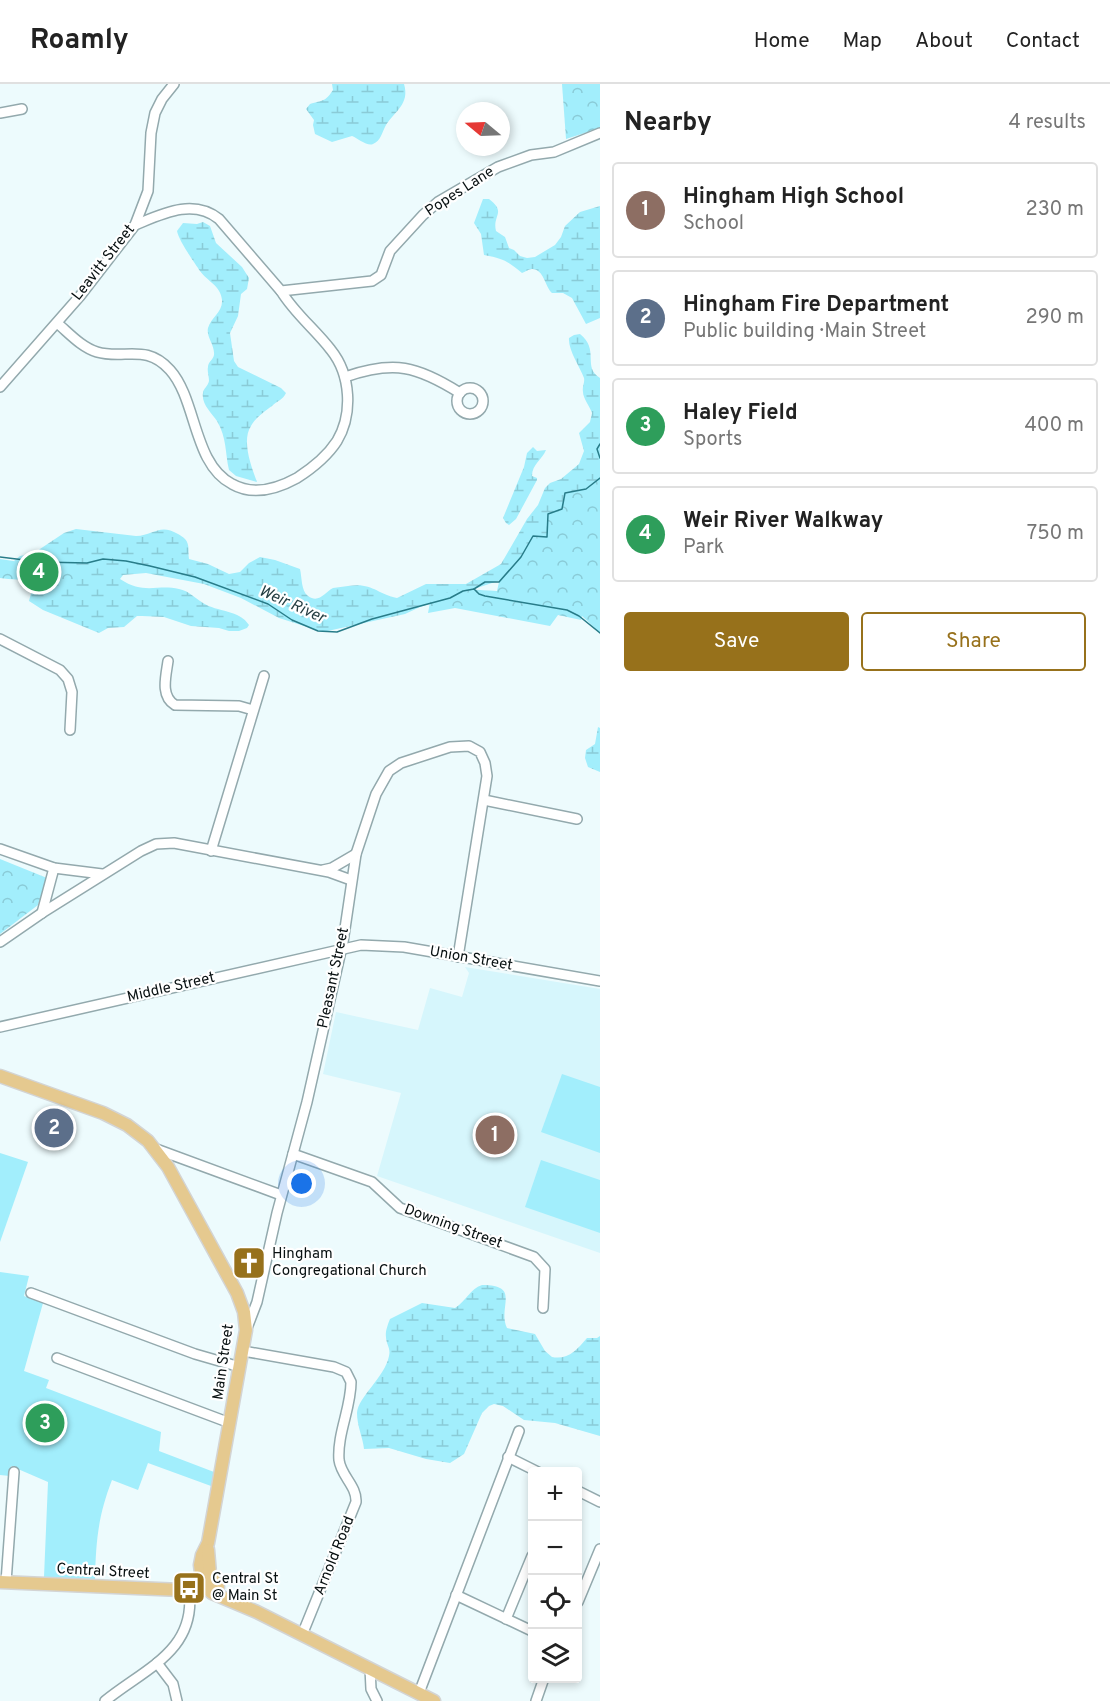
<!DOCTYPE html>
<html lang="en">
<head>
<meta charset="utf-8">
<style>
  body { margin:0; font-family:Overpass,sans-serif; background:#f2f2f2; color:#222 }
  .controls { position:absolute; right:18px; bottom:18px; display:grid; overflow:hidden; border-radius:6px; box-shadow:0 3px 9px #0003 }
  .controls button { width:54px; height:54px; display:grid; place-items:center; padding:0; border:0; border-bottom:2px solid #e0e0e0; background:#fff; color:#222; font:30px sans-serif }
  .compass { position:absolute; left:456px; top:18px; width:54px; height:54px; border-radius:50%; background:#fff; box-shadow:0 3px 9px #0003; rotate:289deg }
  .you { position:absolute; left:302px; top:1100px; width:21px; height:21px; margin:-15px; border:4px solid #fff; border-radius:50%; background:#1a73e8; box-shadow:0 0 0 9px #1a73e833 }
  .badge { display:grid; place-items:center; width:39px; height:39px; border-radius:50%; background:#97711b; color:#fff; font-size:20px; font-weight:700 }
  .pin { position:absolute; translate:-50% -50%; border:3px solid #fff; box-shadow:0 2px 6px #0006 }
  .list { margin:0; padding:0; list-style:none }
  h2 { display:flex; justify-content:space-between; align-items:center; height:78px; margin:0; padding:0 24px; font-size:26px }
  h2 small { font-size:20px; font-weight:400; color:#767676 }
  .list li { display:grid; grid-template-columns:39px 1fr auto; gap:18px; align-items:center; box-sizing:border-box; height:96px; margin:0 12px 12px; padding:0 12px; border:2px solid #e0e0e0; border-radius:6px }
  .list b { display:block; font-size:22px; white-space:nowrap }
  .list p { margin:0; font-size:20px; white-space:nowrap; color:#767676 }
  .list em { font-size:20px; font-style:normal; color:#767676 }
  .actions { display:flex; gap:12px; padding:18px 24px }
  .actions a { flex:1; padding:14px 0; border:2px solid #97711b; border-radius:6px; text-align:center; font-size:21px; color:#97711b }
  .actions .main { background:#97711b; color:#fff }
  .icon { flex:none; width:33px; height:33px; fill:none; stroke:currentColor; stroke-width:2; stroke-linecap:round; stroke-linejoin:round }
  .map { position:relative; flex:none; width:600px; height:1617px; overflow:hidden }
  header { display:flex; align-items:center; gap:36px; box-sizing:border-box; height:84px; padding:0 30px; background:#fff; border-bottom:2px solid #e0e0e0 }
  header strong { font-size:28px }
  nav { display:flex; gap:33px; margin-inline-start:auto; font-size:21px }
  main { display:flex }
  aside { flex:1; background:#fff }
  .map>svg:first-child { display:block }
  .built { fill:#d6f6fc }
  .grass { fill:#a2eefc }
  .wetland { fill:url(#wetland-marsh) }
  .park { fill:url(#park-crowns) }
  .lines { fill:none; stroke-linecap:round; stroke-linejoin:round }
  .stream { stroke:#287c89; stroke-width:1.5 }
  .minor-casing { stroke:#93a9ad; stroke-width:12 }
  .major-casing { stroke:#d3d4d4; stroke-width:15 }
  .minor { stroke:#fff; stroke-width:9 }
  .major { stroke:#e5c98f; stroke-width:12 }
  .labels { text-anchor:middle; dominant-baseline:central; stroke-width:4.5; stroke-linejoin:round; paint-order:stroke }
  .street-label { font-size:15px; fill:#081011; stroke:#fff }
  .poi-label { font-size:15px; fill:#081011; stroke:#fff; text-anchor:start }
  .water-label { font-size:16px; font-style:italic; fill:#263f43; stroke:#fff }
</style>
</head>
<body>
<header>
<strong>Roamly</strong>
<nav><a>Home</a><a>Map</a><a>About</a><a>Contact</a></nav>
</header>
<main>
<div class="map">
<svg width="600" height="1617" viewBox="0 0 600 1617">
  <defs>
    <pattern id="wetland-marsh" width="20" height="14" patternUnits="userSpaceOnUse" patternTransform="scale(1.5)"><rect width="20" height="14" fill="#a2eefc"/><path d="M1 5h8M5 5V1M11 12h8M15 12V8" fill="none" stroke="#8acbd7"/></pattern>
    <pattern id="park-crowns" width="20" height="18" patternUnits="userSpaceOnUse" patternTransform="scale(1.5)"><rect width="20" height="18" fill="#a2eefc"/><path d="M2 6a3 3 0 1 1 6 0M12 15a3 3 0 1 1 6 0" fill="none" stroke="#8acbd7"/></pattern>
  </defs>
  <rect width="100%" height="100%" fill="#edfbfd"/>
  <path class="built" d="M465,883L600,905V1169L377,1092L401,1009L323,990L336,928L418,946L430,904L462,913L469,889Z"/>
  <g class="grass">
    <path d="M562,990L600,1003V1069L541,1048Z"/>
    <path d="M0,1069L28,1078L0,1158Z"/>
    <path d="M541,1076L600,1096V1149L525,1123Z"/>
    <path d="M0,1188L29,1192L24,1212L43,1219L24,1287L49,1296L46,1304L161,1348L159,1367L214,1388L211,1402L148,1379L138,1406L112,1396C98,1432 96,1457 95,1495L44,1493L48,1398L11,1382L10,1392L0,1391Z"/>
  </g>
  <g class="wetland">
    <path d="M332,0H404C410,20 395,27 386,41C382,48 381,57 373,60C368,63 357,54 352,52L332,58L315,50L313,41L314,36L306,25L310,20C323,16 325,18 333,6Z"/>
    <path d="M483,115H489C507,129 492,131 496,147L505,153L509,164L514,166L520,172L527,174L535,173L555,161L561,153L565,142L580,128L600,122V234L586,240L572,214L563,209H552C545,203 544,185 532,185C529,185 525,188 522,189C506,176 504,175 484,171L481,150L474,139Z"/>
    <path d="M203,138L210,142L216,159L242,183L249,194L247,205L241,210L238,232L230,249L234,277L238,283L281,304L286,309C283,316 277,317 272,322C265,327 255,334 251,342C241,357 252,384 257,398L236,392L229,386C225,369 227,354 217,337C212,329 201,320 203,309C203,305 208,302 209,297C209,292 207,287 208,283C208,278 213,276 214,271C215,261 206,253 208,244C211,233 223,228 222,216C221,202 207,197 200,187C194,178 179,157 177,147L183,139L197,140Z"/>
    <path d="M580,250C600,266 582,283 600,294V427L501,496L420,523L405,530L323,548L279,534L241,514L204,500L146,489L123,491L120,495C144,511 157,500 179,505C189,507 195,514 203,519C217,528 240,526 249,541L247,544L239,547H229L219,544L191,542L164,533L142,532H137L124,543L108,544L99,549L43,526L29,517L35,494L14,477L20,472L34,469L64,449L76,445L136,452C154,451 160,439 178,450C183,453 187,455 188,461C189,465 188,470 189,475L208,480L229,490L240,488L249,479L260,473L275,476L300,485C302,493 301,507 308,512C319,520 325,508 333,504C338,503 343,503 348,502C372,498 377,510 397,514L426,500H466L501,480L527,435L538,421L545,404L550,399L561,395L579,380L584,367L579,349L590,338L592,329C590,323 583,314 583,308C582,302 585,299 584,294C580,283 568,266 569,254L574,251Z"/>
    <path d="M533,363L537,367L546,366C542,376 532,380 532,392L537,394V396L516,435L509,441L506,439L503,434L524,383L527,369Z"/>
    <path d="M598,643L600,644V688L588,683L585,674L586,666L595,660Z"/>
    <path d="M482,1201C522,1201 497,1223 507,1244L535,1250L545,1267L552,1273C568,1276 577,1266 587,1254H597L600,1252V1352L555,1339L524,1336L503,1322L494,1320L489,1322L482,1329L464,1370L450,1379L426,1375L389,1364L364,1365C363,1354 357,1342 357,1329C358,1313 385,1293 389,1272C391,1264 386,1260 386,1253C385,1248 388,1240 390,1235L422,1219L455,1224C466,1217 470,1205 482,1201Z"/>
  </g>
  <g class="park">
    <path d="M562,0H600V44L566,55Z"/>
    <path d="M600,394V549L582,532L581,536L558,531L550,542L455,524L428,529L431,513C457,504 470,505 497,507L499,498L521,473L533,452H547L548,430L562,424L565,409L586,405Z"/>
    <path d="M0,475L33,480L81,482L74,499L8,495L0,494Z"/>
    <path d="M0,775L47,794L38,821L0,850Z"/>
  </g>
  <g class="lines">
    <g class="stream">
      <path d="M600,360L597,365L600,374"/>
      <path d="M0,473L41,478L87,479L103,475L126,477L150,482L195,493L268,520L292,536L318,547L337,548L372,535L450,514L463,507L474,505L479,510L485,512L567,526L579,532L600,549"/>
      <path d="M474,505L485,498H499L521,473L533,452L547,453L548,430L562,425L565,409L586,405L600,394"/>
    </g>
    <defs>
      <g id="minor">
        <path d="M0,29L22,25"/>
        <path d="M135,141C162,130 193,114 219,135L281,207L372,197L381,191L390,167L423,131L438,118L498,83L531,71L554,68L600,49"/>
        <path d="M57,239C69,249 81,263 97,268C124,276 146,259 170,286C197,316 193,380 232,400C253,412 277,405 297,394C311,385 328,371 337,357C353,330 351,291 331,266C315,245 295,230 281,207"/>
        <path d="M345,293C394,276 417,282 460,309"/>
        <path d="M0,303L80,212L135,141L148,107L151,49L155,29L162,15L174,0"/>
        <circle cx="470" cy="317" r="13"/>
        <path d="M0,555L60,586L68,595L72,608L70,646"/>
        <path d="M168,577C166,592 160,612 175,621L239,622L253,626"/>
        <path d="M484,716L577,735"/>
        <path d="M0,765L54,784L102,790"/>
        <path d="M211,767L264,592"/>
        <path d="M323,786L332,784L356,770"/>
        <path d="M42,829L54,784"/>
        <path d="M0,858L42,829L141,767L156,760L174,759L329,788L351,796"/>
        <path d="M0,943L361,861L404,863L600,897"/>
        <path d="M156,1065L281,1111"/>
        <path d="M293,1070L372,1098L400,1124L534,1173L545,1185L543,1224"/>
        <path d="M31,1209L195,1270L240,1283"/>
        <path d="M247,1244L257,1218L277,1129L307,1018L343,858L356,770L376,710L389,687L401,679L450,663L469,662L480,668L485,679L487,692L458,873"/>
        <path d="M243,1267L334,1283L346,1288L351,1298C351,1324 337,1350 339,1376C341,1392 357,1402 356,1418L302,1551"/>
        <path d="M57,1274L230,1339"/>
        <path d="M508,1373L538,1388"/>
        <path d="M578,1407L600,1418"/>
        <path d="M6,1498L14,1388"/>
        <path d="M456,1511L532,1547"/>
        <path d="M578,1518L600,1465"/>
        <path d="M506,1535L532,1472"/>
        <path d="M157,1579L173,1600L177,1617"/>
        <path d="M370,1584L371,1605L377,1617"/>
        <path d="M419,1609L519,1347"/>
        <path d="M105,1617C144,1585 197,1567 189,1506"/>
        <path d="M536,1617L544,1594"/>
      </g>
      <g id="major">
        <path d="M0,992L103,1029L127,1041L148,1057L168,1083L237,1209L244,1228L246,1246L208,1459L202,1471L200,1481L202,1496L205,1503L212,1509L257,1528L434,1617"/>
        <path d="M208,1466L210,1490L218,1503"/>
        <path d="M0,1498L181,1506L200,1505L214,1498"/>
      </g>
    </defs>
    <use href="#minor" class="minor-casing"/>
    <use href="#major" class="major-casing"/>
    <use href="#minor" class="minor"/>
    <use href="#major" class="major"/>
  </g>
  <defs>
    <symbol id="church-square" viewBox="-11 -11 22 22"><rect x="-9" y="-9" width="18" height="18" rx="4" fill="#97711b" stroke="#fff"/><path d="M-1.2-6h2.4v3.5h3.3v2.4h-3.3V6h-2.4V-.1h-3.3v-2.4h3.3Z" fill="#fff"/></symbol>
    <symbol id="bus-square" viewBox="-11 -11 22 22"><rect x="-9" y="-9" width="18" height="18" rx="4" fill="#97711b" stroke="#fff"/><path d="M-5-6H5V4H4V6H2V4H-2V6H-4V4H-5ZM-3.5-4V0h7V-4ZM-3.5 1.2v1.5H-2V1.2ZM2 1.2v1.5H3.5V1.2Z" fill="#fff"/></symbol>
  </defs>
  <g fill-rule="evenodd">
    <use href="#church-square" x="230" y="1160" width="38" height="38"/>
    <use href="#bus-square" x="170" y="1485" width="38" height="38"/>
  </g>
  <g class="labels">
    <g class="street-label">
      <text transform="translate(460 108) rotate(-33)">Popes Lane</text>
      <text transform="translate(104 179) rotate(-52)">Leavitt Street</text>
      <text transform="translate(471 875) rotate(10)">Union Street</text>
      <text transform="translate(334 894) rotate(-78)">Pleasant Street</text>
      <text transform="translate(171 904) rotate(-13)">Middle Street</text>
      <text transform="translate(453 1143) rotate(20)">Downing Street</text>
      <text transform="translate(224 1278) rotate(-82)">Main Street</text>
      <text transform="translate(335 1472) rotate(-68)">Arnold Road</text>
      <text transform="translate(103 1488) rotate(3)">Central Street</text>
    </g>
    <g class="poi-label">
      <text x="272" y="1170">Hingham<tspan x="272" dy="17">Congregational Church</tspan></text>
      <text x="212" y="1495">Central St<tspan x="212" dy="17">@ Main St</tspan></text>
    </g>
    <g class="water-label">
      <text transform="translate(292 521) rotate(24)">Weir River</text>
    </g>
  </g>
</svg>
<div class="controls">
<button>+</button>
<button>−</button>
<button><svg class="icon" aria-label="locate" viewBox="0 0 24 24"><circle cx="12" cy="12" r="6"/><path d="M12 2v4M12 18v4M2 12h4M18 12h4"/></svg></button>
<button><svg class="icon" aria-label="layers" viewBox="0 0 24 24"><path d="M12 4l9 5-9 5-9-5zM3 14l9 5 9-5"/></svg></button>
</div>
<svg class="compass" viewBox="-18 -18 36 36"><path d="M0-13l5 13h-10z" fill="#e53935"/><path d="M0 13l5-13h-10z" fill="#767676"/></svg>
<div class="you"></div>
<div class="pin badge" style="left:495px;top:1051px;background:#8d6e63">1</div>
<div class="pin badge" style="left:54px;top:1044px;background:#5c6f8a">2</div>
<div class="pin badge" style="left:45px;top:1339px;background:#2e9e5b">3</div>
<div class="pin badge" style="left:39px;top:488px;background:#2e9e5b">4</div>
</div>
<aside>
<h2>Nearby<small>4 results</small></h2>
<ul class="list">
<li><span class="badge" style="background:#8d6e63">1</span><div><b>Hingham High School</b><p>School</p></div><em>230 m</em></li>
<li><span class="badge" style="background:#5c6f8a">2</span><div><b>Hingham Fire Department</b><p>Public building · Main Street</p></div><em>290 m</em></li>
<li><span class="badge" style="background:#2e9e5b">3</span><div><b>Haley Field</b><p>Sports</p></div><em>400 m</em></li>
<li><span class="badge" style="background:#2e9e5b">4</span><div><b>Weir River Walkway</b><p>Park</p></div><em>750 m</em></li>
</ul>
<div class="actions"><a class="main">Save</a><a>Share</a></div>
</aside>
</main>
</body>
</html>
